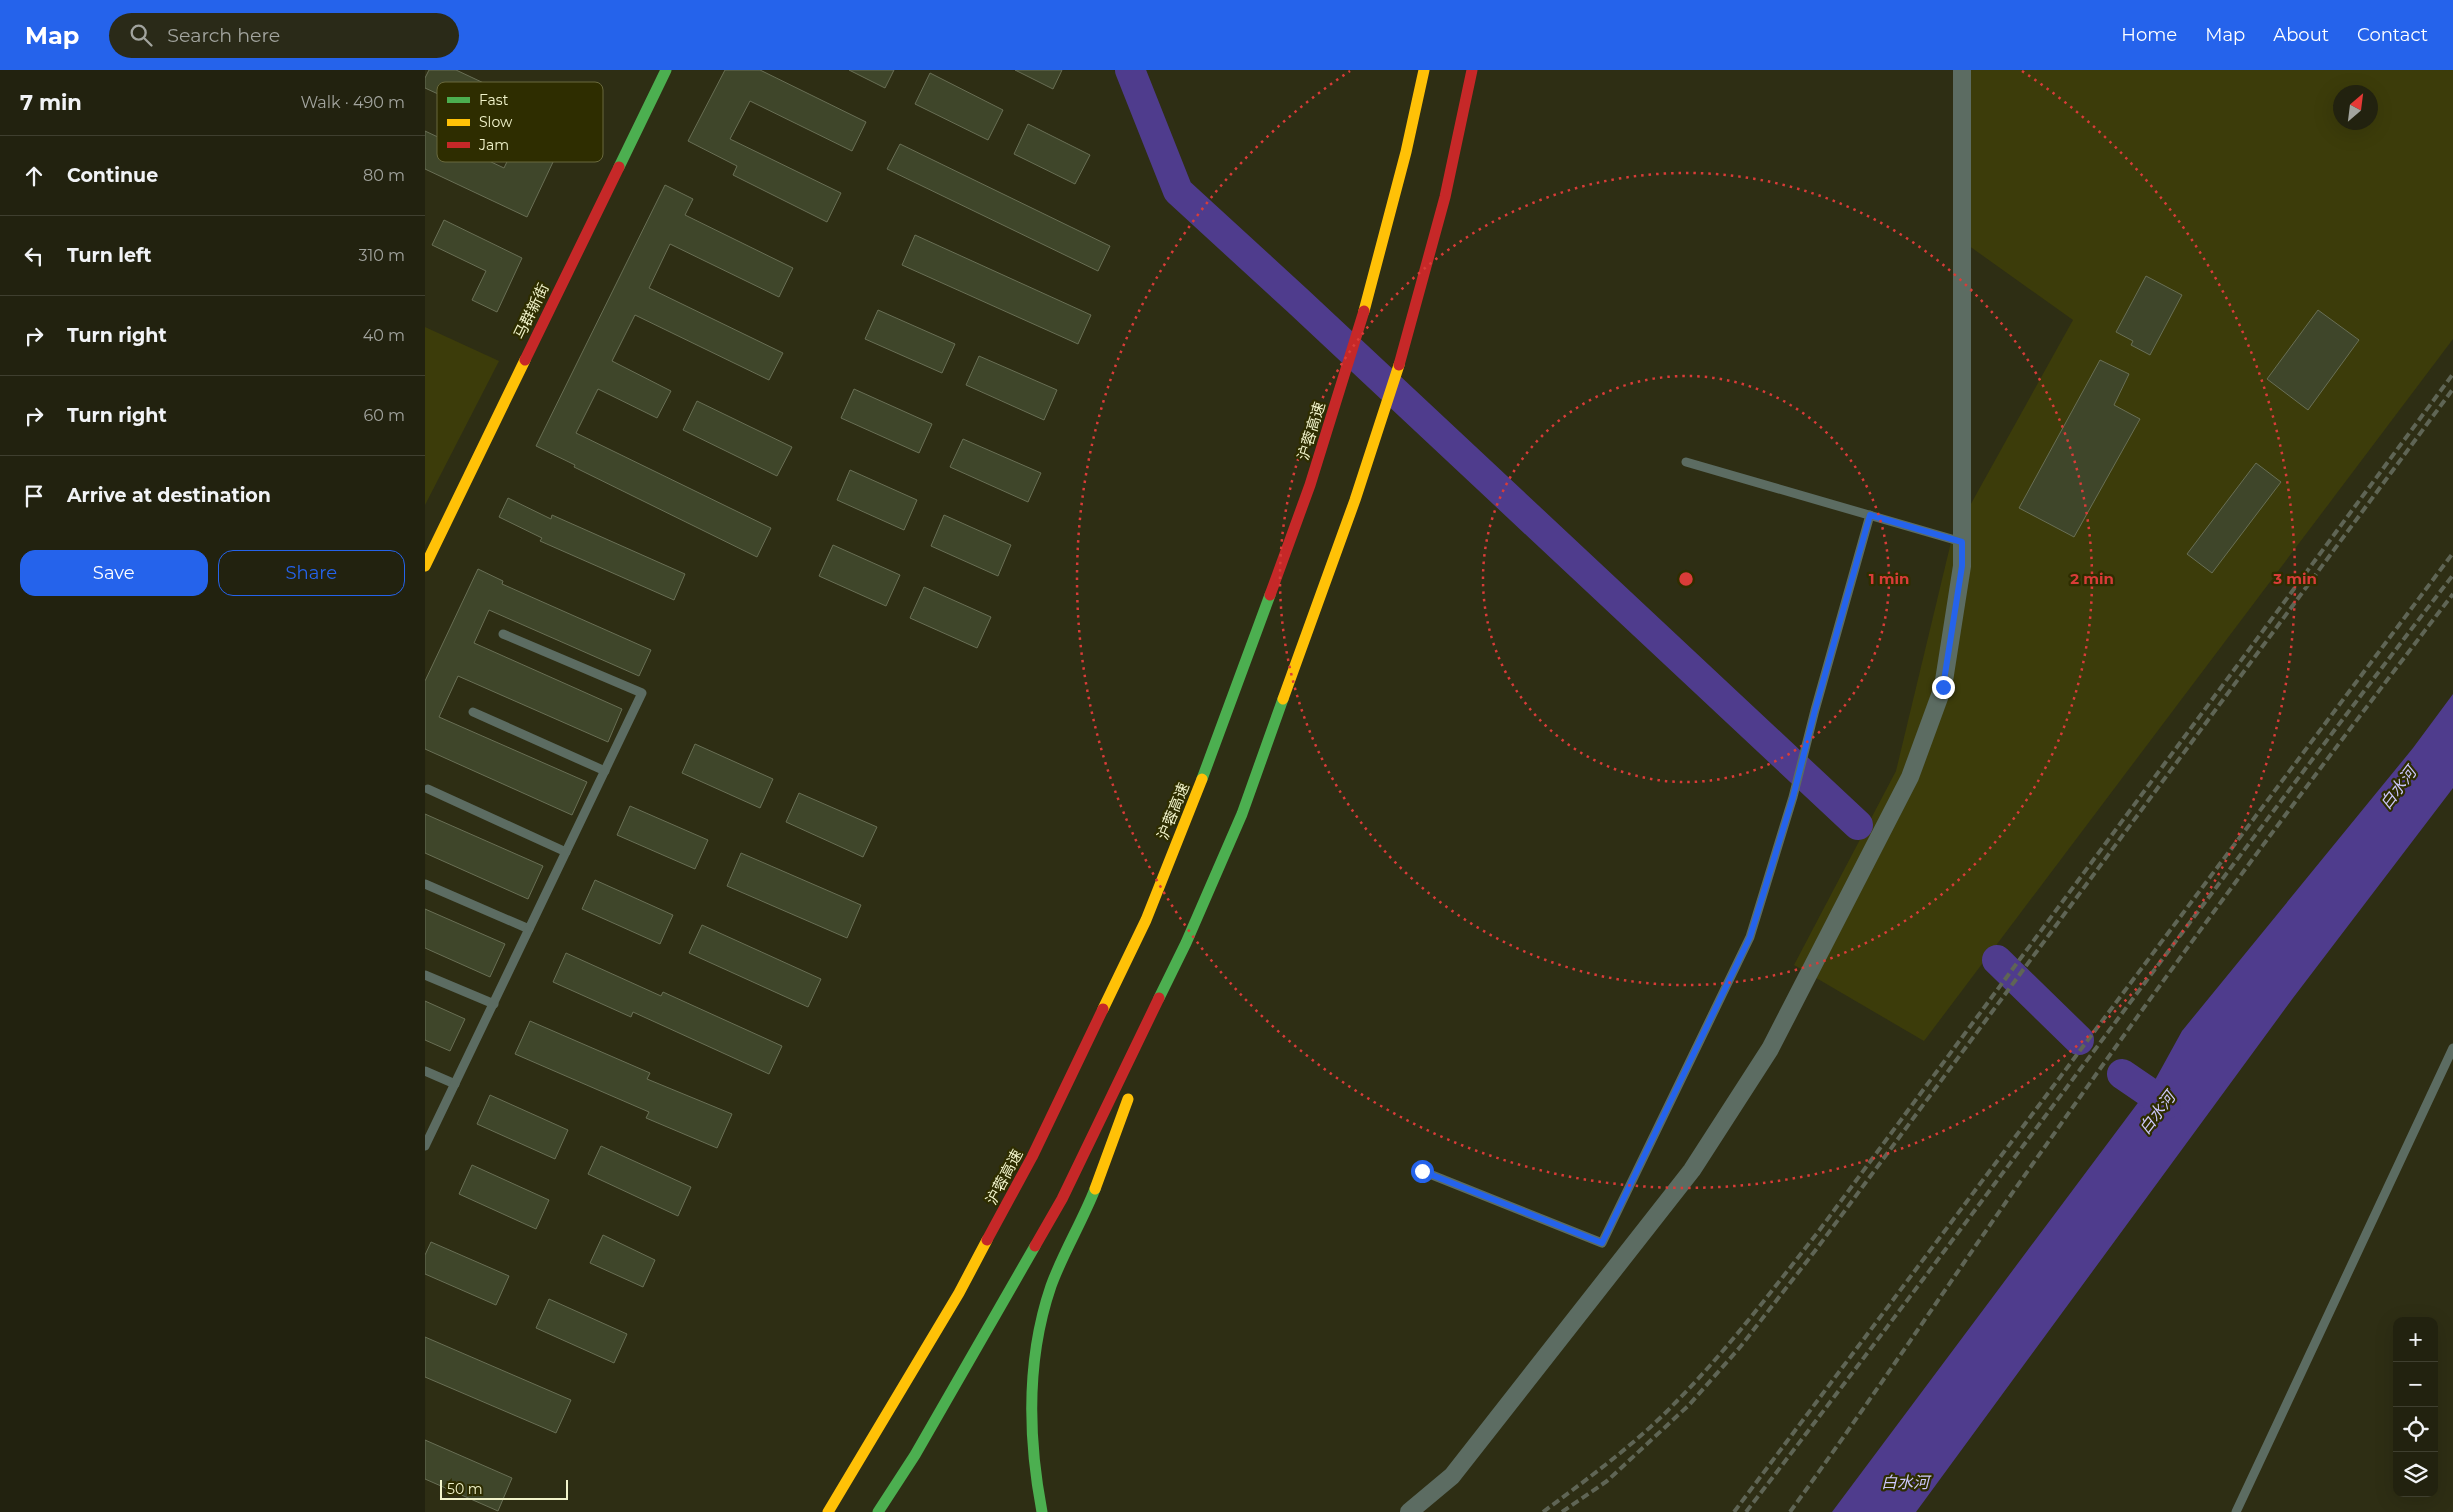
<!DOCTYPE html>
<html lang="en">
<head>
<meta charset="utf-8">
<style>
  body { margin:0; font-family:Montserrat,"Noto Sans SC",sans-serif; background:#2a2a18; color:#f1f3f6 }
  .controls { position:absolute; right:15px; bottom:15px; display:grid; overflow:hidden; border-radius:10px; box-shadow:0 5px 20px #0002 }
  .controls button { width:45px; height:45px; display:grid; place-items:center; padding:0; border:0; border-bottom:1px solid #3f3f2f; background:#22220f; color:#f1f3f6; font:25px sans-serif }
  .compass { position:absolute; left:1908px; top:15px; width:45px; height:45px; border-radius:50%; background:#22220f; box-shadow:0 5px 20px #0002; rotate:28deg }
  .scale { position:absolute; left:15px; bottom:12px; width:128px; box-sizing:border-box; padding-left:5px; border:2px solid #f2f4cb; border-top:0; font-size:14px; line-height:18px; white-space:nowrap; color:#f2f4cb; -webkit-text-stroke:4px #2e2d00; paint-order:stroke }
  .stop { position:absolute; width:15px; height:15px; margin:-11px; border:4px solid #2563eb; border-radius:50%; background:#fff }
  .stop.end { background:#2563eb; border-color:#fff; box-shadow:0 1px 5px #0008 }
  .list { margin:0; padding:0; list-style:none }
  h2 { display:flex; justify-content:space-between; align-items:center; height:65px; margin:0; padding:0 20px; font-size:21px }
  h2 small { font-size:16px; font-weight:400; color:#a2a49e }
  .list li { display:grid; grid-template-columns:32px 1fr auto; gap:15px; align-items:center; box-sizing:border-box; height:80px; padding:0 20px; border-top:1px solid #3f3f2f }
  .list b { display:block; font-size:19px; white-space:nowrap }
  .list em { font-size:16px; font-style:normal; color:#a2a49e }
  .actions { display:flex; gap:10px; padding:15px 20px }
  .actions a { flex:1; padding:11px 0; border:1px solid #2563eb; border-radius:15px; text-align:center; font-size:18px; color:#2563eb }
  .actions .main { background:#2563eb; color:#fff }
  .icon { flex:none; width:28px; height:28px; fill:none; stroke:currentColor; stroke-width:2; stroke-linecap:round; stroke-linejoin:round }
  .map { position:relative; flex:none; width:2028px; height:1442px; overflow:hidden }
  header { display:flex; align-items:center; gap:30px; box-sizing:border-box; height:70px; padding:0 25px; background:#2563eb; color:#fff }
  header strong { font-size:24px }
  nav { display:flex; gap:28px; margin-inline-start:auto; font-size:18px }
  .search { width:350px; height:45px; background:#2a2a18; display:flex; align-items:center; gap:12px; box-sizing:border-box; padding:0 18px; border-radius:28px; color:#a2a49e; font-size:19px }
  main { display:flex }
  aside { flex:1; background:#22220f }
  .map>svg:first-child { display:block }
  .built { fill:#3c3c0a; fill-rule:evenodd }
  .water { fill:#4f3c8d }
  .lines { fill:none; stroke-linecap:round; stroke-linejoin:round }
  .river { stroke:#4f3c8d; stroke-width:30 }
  .building { fill:#3f462a; stroke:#696f55 }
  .lane { stroke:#5c6c62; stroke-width:9 }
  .street { stroke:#5c6c62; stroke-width:18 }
  .fast { stroke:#4caf50; stroke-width:11 }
  .slow { stroke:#ffc107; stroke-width:11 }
  .jam { stroke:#c62828; stroke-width:11 }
  .rail { stroke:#5f6555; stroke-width:4; stroke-dasharray:8 4; stroke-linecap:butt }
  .route { stroke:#2563eb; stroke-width:6 }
  .ring { fill:none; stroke:#d93c38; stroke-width:2.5; stroke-dasharray:2.5 5 }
  .labels { text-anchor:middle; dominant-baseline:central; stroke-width:4.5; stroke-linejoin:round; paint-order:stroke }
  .street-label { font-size:15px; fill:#f2f4cb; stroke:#2e2d00 }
  .water-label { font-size:16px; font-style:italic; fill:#cdc8fb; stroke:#2e2d00 }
  .key { fill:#2e2d00; stroke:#69693d; stroke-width:1 }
  .key-label { font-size:14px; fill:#f2f4cb }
  .centre { fill:#d93c38; stroke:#2e2d00; stroke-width:2.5 }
  .ring-label { font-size:15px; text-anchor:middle; font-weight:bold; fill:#d93c38; stroke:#2e2d00; stroke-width:4.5; stroke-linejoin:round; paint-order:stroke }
</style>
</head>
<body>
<header>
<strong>Map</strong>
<div class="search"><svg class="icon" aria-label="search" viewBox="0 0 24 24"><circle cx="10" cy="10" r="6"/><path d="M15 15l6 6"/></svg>Search here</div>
<nav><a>Home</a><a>Map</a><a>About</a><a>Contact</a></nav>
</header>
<main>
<aside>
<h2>7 min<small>Walk · 490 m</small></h2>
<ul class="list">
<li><svg class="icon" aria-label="ahead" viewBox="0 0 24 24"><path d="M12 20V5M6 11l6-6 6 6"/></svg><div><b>Continue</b></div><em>80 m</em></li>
<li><svg class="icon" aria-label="left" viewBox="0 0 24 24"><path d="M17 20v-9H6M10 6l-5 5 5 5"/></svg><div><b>Turn left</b></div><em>310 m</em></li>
<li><svg class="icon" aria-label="right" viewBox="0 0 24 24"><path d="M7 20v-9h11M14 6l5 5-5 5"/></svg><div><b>Turn right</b></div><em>40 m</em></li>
<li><svg class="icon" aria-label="right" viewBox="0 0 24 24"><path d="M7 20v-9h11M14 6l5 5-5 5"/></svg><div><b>Turn right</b></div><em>60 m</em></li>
<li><svg class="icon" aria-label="arrive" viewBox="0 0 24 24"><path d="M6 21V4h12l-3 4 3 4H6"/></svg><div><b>Arrive at destination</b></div></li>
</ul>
<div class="actions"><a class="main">Save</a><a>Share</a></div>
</aside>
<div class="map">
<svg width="2028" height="1442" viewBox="0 0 2028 1442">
  <rect width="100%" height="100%" fill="#2e2e14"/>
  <g class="built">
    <path d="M1535,0H2028V269L1499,971L1369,895L1471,701L1527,468L1648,250L1533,168ZM1916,22H1946V52H1916Z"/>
    <path d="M0,257L74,291L0,435Z"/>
  </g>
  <path class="water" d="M2028,624V718L1868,928L1491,1442H1407L1730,1010L1757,961L1988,678Z"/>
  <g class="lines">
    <g class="river">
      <path d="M705,0L753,121L873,231L1433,755"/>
      <path d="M1572,890L1654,970"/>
      <path d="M1697,1004L1741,1034"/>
    </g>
  </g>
  <g class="building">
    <path d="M4,0H31L146,54L102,147L0,99V61L79,98L96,62L0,18V8Z"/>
    <path d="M300,0H335L441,52L427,81L325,31L305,69L416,123L402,152L308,105L312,96L263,71Z"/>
    <path d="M424,0H469L460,18Z"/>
    <path d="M590,0H637L628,19Z"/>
    <path d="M505,3L578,40L563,70L490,34Z"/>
    <path d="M603,54L665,85L650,114L589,84Z"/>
    <path d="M475,74L685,176L673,201L462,99Z"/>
    <path d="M240,115L268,129L260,145L368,198L354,227L245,174L224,218L358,283L344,310L210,245L187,291L246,321L232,348L173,319L151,363L346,458L332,487L149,397L150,395L111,376Z"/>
    <path d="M19,150L97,188L72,242L47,230L61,201L7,175Z"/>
    <path d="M490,165L666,245L653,274L477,195Z"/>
    <path d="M1721,206L1757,225L1725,285L1706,275L1708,271L1691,262Z"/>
    <path d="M453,240L530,274L517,303L440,269Z"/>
    <path d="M1893,240L1934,270L1883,340L1842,309Z"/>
    <path d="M554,286L632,320L619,350L541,315Z"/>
    <path d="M1675,290L1704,304L1689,335L1715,349L1649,467L1594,438Z"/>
    <path d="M429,319L507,354L494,383L416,348Z"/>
    <path d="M272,331L367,377L352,406L258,360Z"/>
    <path d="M538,369L616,403L603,432L525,397Z"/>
    <path d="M1831,393L1856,412L1787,503L1762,484Z"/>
    <path d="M425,400L492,430L479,460L412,430Z"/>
    <path d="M83,428L126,449L127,445L260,504L249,530L115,471L117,468L74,447Z"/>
    <path d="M519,445L586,475L573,506L506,476Z"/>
    <path d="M408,475L475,505L461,536L394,506Z"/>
    <path d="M53,499L78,511L77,514L226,580L214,606L64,540L49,573L197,639L183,672L33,606L14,647L162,712L147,745L0,679V611Z"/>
    <path d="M499,517L566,547L552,578L485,548Z"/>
    <path d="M270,674L348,709L335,738L257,703Z"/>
    <path d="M374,723L452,757L438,787L361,752Z"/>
    <path d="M205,736L283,770L270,799L192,765Z"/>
    <path d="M0,744L118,796L103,829L0,783Z"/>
    <path d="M316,783L436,835L422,868L302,816Z"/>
    <path d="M170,810L248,845L235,874L157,839Z"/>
    <path d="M0,839L80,874L65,907L0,878Z"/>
    <path d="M277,855L396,909L383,937L264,883Z"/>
    <path d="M141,883L236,926L238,922L357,976L344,1004L208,942L206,947L128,912Z"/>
    <path d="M0,931L40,949L25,981L0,970Z"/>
    <path d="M105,951L225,1003L222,1009L307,1044L292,1078L221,1048L224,1042L90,984Z"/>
    <path d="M65,1025L143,1060L130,1089L52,1054Z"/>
    <path d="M176,1076L266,1117L253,1146L163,1104Z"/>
    <path d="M47,1095L124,1130L111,1159L34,1124Z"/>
    <path d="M178,1165L230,1190L218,1217L165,1193Z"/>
    <path d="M6,1172L84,1206L71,1235L0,1204V1185Z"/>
    <path d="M124,1229L202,1264L189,1293L111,1258Z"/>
    <path d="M0,1267L146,1330L131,1363L0,1307Z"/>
    <path d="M0,1370L87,1408L73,1441L0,1409Z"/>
  </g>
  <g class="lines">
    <g class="lane">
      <path d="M1261,392L1537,472"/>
      <path d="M48,642L180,701"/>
      <path d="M3,719L141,782"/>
      <path d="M0,814L104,859"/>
      <path d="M0,905L69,934"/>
      <path d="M0,1001L30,1014"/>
      <path d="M0,1076L217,623L78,564"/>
      <path d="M997,1101L1177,1173L1325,867L1368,727L1390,640L1445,445"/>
      <path d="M1811,1442L2028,978"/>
    </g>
    <path class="street" d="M984,1442L1027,1406L1267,1100L1345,979L1485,707L1518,617L1537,496V0"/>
    <g class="fast">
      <path d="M194,97L241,0"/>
      <path d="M777,709L845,525"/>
      <path d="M734,928L761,873L817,744L858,629"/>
      <path d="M453,1442L490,1385L610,1176"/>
      <path d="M617,1442C603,1368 601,1289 626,1216C638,1183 657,1152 670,1119"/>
    </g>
    <g class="slow">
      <path d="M939,241L981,82L999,0"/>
      <path d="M0,496L100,290"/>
      <path d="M858,629L930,430L974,295"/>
      <path d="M678,939L721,850L777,709"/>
      <path d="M670,1119L703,1029"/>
      <path d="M403,1442L534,1223L562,1170"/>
    </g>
    <g class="jam">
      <path d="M100,290L194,97"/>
      <path d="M974,295L1020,127L1047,0"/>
      <path d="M845,525L885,415L939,241"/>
      <path d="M562,1170L607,1087L678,939"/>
      <path d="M610,1176L637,1129L734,928"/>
    </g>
    <g class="rail">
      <path d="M1118,1442C1165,1407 1212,1373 1252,1331C1304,1278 1348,1219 1393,1162L2028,304"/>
      <path d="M1137,1442L1182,1411L1264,1335L1316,1276L1393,1177L2028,319"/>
      <path d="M1309,1442L2028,483"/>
      <path d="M1321,1442C1560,1132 1789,815 2028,505"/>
      <path d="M1365,1442C1452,1322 1533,1199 1619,1078C1751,890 1888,706 2028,524"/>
    </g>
  </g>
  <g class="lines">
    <path class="route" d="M997,1101L1177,1173L1325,867L1368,727L1390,640L1445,445L1537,472V496L1518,617"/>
  </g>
  <g class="ring">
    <circle cx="1261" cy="509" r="203"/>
    <circle cx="1261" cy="509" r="406"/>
    <path d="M1597 1A609 609 0 1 1 925 1"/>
  </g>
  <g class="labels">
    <g class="street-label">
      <text transform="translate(106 241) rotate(-64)">马群新街</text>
      <text transform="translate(886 361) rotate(-73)">沪蓉高速</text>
      <text transform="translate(748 741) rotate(-68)">沪蓉高速</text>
      <text transform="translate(579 1107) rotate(-62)">沪蓉高速</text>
    </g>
    <g class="water-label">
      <text transform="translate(1973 718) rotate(-53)">白水河</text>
      <text transform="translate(1732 1043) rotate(-53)">白水河</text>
      <text x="1480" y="1412">白水河</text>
    </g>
  </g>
  <rect x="12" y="12" width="166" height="80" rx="8" class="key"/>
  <rect x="22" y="27" width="23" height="6" fill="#4caf50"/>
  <rect x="22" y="49" width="23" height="7" fill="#ffc107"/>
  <rect x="22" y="72" width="23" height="6" fill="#c62828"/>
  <g class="key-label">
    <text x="54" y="35">Fast</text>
    <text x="54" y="57">Slow</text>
    <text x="54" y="80">Jam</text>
  </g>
  <circle cx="1261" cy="509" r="8" class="centre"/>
  <g class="ring-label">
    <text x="1464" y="514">1 min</text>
    <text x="1667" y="514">2 min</text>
    <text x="1870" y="514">3 min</text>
  </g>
</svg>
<div class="controls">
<button>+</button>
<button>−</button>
<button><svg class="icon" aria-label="locate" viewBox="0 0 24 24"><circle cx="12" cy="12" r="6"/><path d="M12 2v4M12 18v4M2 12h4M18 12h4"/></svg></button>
<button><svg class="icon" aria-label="layers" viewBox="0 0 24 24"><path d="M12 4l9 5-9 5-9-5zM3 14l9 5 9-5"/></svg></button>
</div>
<svg class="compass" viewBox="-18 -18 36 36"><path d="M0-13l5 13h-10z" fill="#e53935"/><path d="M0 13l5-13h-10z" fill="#a2a49e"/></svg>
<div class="scale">50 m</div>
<div class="stop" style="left:997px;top:1101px"></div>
<div class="stop end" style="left:1518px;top:617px"></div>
</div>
</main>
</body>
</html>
